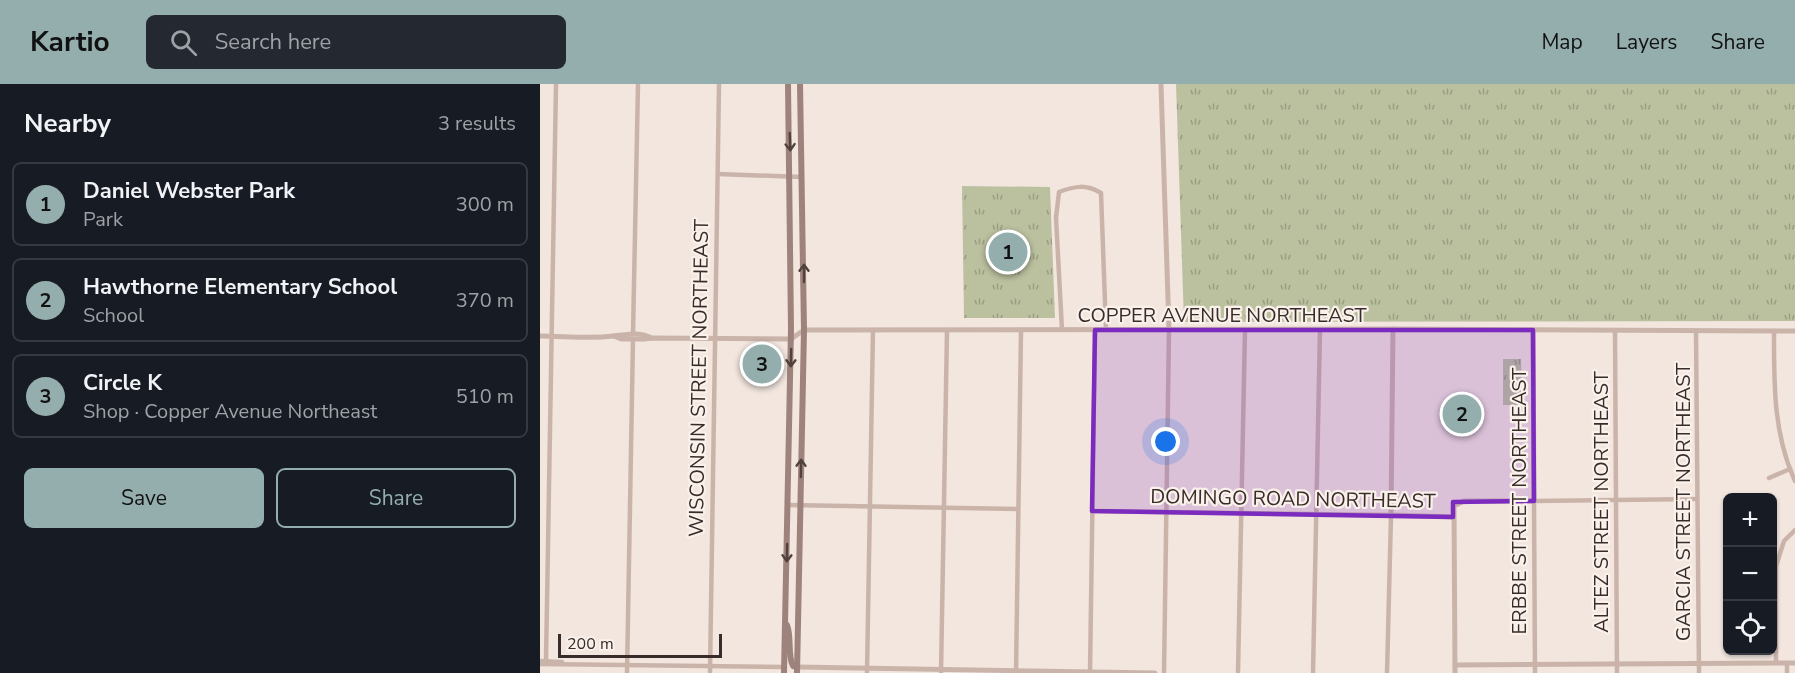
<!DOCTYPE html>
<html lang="en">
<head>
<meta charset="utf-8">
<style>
  body { margin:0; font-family:"Nunito Sans",sans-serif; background:#242831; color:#f1f3f6 }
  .controls { position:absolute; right:18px; bottom:18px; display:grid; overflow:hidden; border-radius:9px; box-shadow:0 2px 4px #0004 }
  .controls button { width:54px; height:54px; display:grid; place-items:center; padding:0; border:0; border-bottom:2px solid #363941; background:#171b24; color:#f1f3f6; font:30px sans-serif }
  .scale { position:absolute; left:18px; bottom:15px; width:164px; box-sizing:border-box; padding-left:6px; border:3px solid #382c2a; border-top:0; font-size:16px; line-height:21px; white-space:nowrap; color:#382c2a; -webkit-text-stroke:4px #faf1eb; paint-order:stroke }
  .you { position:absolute; left:626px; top:358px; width:21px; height:21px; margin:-15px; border:4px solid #fff; border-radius:50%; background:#1a73e8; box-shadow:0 0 0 9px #1a73e833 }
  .badge { display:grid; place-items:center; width:39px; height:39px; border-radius:50%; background:#93aead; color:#111; font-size:20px; font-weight:700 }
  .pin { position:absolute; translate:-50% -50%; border:3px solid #fff; box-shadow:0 2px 6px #0006 }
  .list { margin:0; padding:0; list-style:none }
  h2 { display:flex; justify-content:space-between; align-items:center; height:78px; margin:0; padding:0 24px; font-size:26px }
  h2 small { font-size:20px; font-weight:400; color:#9ea1a6 }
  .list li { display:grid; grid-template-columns:39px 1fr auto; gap:18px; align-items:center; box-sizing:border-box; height:84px; margin:0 12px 12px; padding:0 12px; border:2px solid #363941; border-radius:9px }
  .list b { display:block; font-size:22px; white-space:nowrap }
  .list p { margin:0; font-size:20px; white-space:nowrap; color:#9ea1a6 }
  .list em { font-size:20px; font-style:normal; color:#9ea1a6 }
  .actions { display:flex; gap:12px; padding:18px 24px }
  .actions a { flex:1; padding:14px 0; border:2px solid #93aead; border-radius:9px; text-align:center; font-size:21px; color:#93aead }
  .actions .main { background:#93aead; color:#111 }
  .icon { flex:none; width:33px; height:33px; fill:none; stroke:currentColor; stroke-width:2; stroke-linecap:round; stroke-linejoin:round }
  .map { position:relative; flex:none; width:1255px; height:589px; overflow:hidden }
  header { display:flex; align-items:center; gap:36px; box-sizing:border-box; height:84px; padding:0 30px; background:#93aead; color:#111 }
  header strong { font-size:28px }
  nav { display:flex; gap:33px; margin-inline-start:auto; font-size:21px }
  .search { width:420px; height:54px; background:#242831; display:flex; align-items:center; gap:15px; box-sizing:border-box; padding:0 21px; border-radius:9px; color:#9ea1a6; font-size:22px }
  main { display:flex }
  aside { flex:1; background:#171b24 }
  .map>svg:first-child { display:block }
  .grass { fill:url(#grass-tufts) }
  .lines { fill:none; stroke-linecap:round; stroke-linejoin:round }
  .minor { stroke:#cab4aa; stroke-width:4.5 }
  .tertiary { stroke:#cab4aa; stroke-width:5 }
  .secondary { stroke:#9e837c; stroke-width:6 }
  .oneway { stroke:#52423e }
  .marked { fill:#7b2cbf; fill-opacity:0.2; stroke:#7b2cbf; stroke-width:4.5; stroke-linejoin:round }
  .labels { text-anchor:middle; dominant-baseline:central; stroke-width:4.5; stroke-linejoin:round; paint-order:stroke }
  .street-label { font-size:20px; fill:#382c2a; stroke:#faf1eb }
</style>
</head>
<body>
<header>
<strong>Kartio</strong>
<div class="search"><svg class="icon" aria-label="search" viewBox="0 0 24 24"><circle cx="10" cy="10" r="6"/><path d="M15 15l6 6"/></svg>Search here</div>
<nav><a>Map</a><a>Layers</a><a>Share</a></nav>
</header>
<main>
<aside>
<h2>Nearby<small>3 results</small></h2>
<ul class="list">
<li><span class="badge">1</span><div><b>Daniel Webster Park</b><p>Park</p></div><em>300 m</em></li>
<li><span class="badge">2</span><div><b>Hawthorne Elementary School</b><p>School</p></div><em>370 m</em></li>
<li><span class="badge">3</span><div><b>Circle K</b><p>Shop · Copper Avenue Northeast</p></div><em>510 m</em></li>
</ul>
<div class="actions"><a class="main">Save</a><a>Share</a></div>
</aside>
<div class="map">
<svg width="1255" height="589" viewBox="0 0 1255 589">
  <defs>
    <pattern id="grass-tufts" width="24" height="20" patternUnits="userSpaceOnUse" patternTransform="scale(1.5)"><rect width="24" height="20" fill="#bbc19f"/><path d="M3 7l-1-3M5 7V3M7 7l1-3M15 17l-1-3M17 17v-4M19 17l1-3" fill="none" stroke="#999d82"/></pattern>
  </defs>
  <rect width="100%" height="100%" fill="#f2e6df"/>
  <g class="grass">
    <path d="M636,0H1255V237L644,238Z"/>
    <path d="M422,102L510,103L515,234H424Z"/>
    <path d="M963,275H981L982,321H963Z"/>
  </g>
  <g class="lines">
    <g class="minor">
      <path d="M178,90L262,93"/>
      <path d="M522,246L516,134L519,108C535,102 546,100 561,109L566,246"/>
      <path d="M1075,246L1077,589"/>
      <path d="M1156,247L1159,589"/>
      <path d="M1234,247C1234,299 1233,349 1255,397"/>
      <path d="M93,250L98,0"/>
      <path d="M1229,394L1250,385"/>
      <path d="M248,421L478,425"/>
      <path d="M552,427L851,431L847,589"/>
      <path d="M6,576L16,0"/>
      <path d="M0,577L22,578"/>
      <path d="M1236,579V482L1244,457L1255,446"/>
      <path d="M1247,579V589"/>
      <path d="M0,580L244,583"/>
      <path d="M87,589L93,255"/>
      <path d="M170,589L179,0"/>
      <path d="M327,589L333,246"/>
      <path d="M401,589L407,247"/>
      <path d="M476,589L481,246"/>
      <path d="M550,589L555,246"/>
      <path d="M624,589L629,246"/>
      <path d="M698,589L705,245"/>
      <path d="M773,589L780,245"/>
      <path d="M995,589L994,417L1157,415"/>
    </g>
    <g class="tertiary">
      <path d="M621,0L629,246"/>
      <path d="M853,245L851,431L913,433"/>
      <path d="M0,252C24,252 50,255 73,252C86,251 99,247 111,254"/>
      <path d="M74,252L81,255H105L111,254L251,255L264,246L859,245L1255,247"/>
      <path d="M915,581L1255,579"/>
      <path d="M257,583L615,589"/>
      <path d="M915,589L914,422L924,417H994L993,246"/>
    </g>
    <g class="secondary">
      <path d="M247,541C252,554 247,570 253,582L257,583"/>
      <path d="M244,589L251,245L248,0"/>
      <path d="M257,589L264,246L260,0"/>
    </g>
  </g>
  <defs><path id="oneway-shaft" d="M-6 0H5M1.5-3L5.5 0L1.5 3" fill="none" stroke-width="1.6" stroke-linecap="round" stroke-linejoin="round" transform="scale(1.5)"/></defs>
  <g class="oneway">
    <use href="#oneway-shaft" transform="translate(250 58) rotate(88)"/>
    <use href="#oneway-shaft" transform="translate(264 189) rotate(-90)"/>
    <use href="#oneway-shaft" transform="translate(251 274) rotate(91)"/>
    <use href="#oneway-shaft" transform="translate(261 384) rotate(-89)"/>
    <use href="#oneway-shaft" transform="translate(247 469) rotate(91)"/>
  </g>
  <path class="marked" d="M555,246H993L994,417L913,418V433L552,427Z"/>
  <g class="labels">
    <g class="street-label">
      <text x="682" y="231">COPPER AVENUE NORTHEAST</text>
      <text transform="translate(159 294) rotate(-89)">WISCONSIN STREET NORTHEAST</text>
      <text transform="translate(753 415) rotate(1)">DOMINGO ROAD NORTHEAST</text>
      <text transform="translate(979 417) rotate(-90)">ERBBE STREET NORTHEAST</text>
      <text transform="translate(1061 418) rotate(-90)">ALTEZ STREET NORTHEAST</text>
      <text transform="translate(1143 418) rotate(-90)">GARCIA STREET NORTHEAST</text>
    </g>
  </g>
</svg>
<div class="controls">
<button>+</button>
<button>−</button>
<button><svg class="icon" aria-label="locate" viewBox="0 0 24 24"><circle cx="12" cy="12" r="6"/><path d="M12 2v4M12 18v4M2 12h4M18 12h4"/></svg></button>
</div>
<div class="scale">200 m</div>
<div class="you"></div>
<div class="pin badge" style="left:468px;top:168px">1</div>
<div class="pin badge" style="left:922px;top:330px">2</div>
<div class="pin badge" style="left:222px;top:280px">3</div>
</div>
</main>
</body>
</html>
